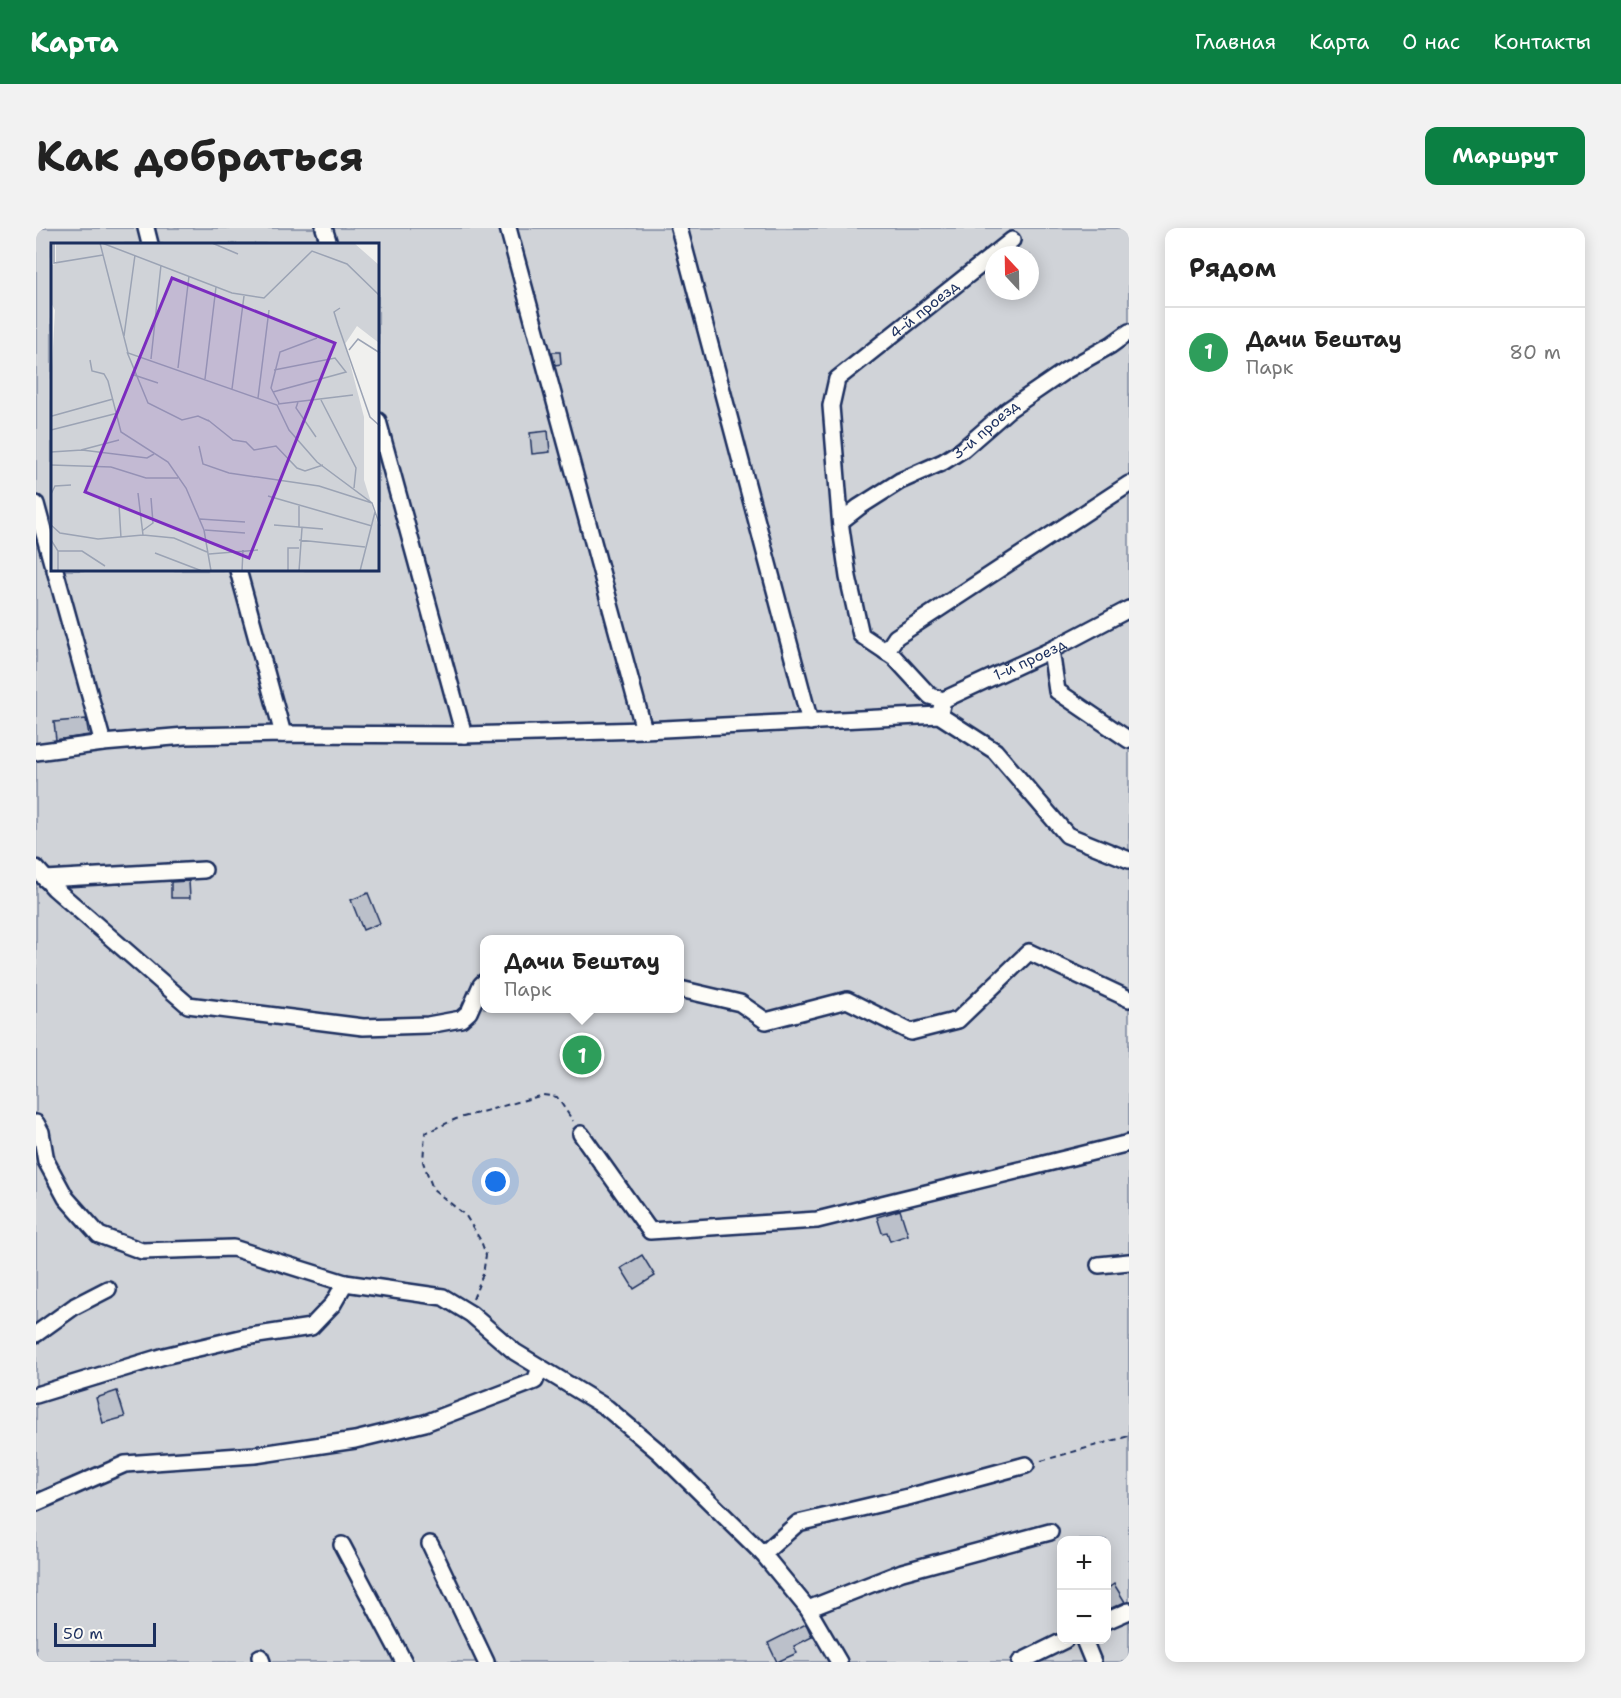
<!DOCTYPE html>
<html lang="ru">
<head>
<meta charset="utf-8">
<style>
  body { margin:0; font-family:"Shantell Sans",sans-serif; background:#f2f2f2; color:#222 }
  .controls { position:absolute; right:18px; bottom:18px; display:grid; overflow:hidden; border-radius:12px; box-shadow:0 3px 15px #0003 }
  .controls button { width:54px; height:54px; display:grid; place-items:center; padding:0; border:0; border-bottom:2px solid #e0e0e0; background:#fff; color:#222; font:30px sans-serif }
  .compass { position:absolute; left:949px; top:18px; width:54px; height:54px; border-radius:50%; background:#fff; box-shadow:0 3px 15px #0003; rotate:338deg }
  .scale { position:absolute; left:18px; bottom:15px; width:102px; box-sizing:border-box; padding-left:6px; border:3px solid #1b2f5e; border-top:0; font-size:16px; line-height:21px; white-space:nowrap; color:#1b2f5e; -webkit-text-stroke:4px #fdfcf7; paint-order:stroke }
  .you { position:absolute; left:460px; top:954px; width:21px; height:21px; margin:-15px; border:4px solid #fff; border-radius:50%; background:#1a73e8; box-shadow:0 0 0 9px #1a73e833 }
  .badge { display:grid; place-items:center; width:39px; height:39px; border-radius:50%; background:#0b8043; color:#fff; font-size:20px; font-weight:700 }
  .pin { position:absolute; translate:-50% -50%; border:3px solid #fff; box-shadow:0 2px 6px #0006 }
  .popup { position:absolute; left:444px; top:707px; width:204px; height:78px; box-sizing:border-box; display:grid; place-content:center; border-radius:12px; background:#fff; filter:drop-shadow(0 2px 4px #0005); font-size:20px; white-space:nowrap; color:#767676 }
  .popup b { font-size:22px; color:#222 }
  .popup::after { content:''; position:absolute; left:50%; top:100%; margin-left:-12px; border:12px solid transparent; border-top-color:#fff }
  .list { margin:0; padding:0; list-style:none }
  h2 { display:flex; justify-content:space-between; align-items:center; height:78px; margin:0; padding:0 24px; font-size:26px }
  h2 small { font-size:20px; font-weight:400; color:#767676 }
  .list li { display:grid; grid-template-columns:39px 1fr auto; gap:18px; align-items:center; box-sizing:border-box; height:90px; padding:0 24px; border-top:2px solid #e0e0e0 }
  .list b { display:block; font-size:22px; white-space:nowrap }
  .list p { margin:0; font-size:20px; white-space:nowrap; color:#767676 }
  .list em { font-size:20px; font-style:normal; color:#767676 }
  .map { position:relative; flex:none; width:1093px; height:1434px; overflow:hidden; border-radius:12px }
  header { display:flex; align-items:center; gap:36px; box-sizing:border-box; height:84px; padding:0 30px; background:#0b8043; color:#fff }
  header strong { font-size:28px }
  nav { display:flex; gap:33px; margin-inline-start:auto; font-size:21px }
  .intro { display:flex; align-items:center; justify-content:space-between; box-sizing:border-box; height:144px; padding:0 36px }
  h1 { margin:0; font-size:42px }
  .button { padding:15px 27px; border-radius:12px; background:#0b8043; color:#fff; font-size:21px; font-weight:700 }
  main { display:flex; gap:36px; padding:0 36px }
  aside { flex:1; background:#fff; border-radius:12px; box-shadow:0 3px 15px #0003 }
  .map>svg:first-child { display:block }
  .green { fill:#d0d3d8; stroke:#76819b; stroke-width:1.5; fill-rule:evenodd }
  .building { fill:#bbc0ca; stroke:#1b2f5e; stroke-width:1.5 }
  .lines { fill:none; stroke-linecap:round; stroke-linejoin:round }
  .minor-casing { stroke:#1b2f5e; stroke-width:20 }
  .path { stroke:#1b2f5e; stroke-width:2; stroke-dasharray:6 4.5; stroke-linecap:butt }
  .minor { stroke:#fdfcf7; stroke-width:15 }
  .labels { text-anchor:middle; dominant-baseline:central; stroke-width:5; stroke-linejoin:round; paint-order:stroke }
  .street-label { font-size:15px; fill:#1b2f5e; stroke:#fdfcf7 }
  .inset-road { fill:none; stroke:#9ba3b4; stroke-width:1.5 }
  .view { fill:#7b2cbf; fill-opacity:0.15; stroke:#7b2cbf; stroke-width:3 }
  .inset-edge { fill:none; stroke:#1b2f5e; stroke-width:3 }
</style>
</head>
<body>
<header>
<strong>Карта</strong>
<nav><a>Главная</a><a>Карта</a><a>О нас</a><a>Контакты</a></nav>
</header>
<div class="intro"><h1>Как добраться</h1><a class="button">Маршрут</a></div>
<main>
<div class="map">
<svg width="1093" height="1434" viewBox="0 0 1093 1434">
  <rect width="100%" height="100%" fill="#f0f0ee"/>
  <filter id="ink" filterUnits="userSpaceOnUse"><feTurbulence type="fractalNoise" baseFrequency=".0167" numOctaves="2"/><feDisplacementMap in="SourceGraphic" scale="12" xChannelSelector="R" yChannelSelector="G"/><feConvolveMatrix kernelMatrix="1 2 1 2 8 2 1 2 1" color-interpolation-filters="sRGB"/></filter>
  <g filter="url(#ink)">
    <path class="green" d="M0,0H1093V1434H0ZM16,16H342V342H16ZM958,27H994V63H958ZM448,712H644V780H448ZM1026,1312H1070V1412H1026Z"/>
    <g class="building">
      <path d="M516,124H524L525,136L519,137Z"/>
      <path d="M512,203L514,224L496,226L494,205Z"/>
      <path d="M50,491L53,507L20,512L18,494Z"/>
      <path d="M153,653L154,670H135V654Z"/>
      <path d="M332,665L344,695L327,702L315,672Z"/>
      <path d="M864,982L872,1007L854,1013L851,1004L846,1005L841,989Z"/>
      <path d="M606,1027L619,1048L598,1061L585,1040Z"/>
      <path d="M81,1163L89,1189L67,1195L60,1170Z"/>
      <path d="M1078,1356L1089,1374L1071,1382V1361Z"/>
      <path d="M770,1396L776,1409L758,1418L761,1425L741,1434L732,1415Z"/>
    </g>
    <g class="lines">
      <defs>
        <g id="minor">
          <path d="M110,0L114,16"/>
          <path d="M288,0L293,16"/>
          <path d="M472,0L608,502"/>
          <path d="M643,0L774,494"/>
          <path d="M342,193L428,507"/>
          <path d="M0,276L16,335"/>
          <path id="s1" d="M805,293L823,279L864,253L907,234L926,222L972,182L1029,143L1075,117L1093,104"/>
          <path d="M19,342L67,515"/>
          <path d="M202,342L247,506"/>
          <path d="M1015,422L1021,463L1093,512"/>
          <path d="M850,424L860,409L1093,256"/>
          <path id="s2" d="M907,472L894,468L858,429L825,407L812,349L805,300L795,178L801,151L976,12"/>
          <path id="s3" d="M905,481L907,472L1015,422L1093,381"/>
          <path d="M0,524L67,515L149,508L247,506L428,507L608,502L903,487L959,523L1031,607L1093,632"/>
          <path d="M0,640L18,660L152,777L327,799L392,797L425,791L433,784L445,757L448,754"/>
          <path d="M9,651L168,642"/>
          <path d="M644,761L704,775L730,793L811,772L875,804L922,792L993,724L1093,771"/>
          <path d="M0,895L5,904L10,933L30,970L63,1007L106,1023L197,1020L309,1055L407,1069L435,1086L479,1124L571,1180L623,1224L727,1326L772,1381L803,1434"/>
          <path d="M545,906L614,1003L781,992L1093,915"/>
          <path d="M1063,1037L1093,1034"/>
          <path d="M0,1106L39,1078L72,1061"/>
          <path d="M0,1167L128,1128L209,1109L275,1099L297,1076L309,1055"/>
          <path d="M0,1275L89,1236L219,1227L319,1212L389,1195L499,1153L504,1140"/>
          <path d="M394,1316L450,1434"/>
          <path d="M306,1317L368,1434"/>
          <path d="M727,1326L762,1295L872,1269L990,1237"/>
          <path d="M772,1381L866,1344L1014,1304"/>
          <path d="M1070,1393L1093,1383"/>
          <path d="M1048,1412L1057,1434"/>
          <path d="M224,1429L226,1434"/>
          <path d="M984,1434L1029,1412"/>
        </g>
      </defs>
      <use href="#minor" class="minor-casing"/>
      <g class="path">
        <path d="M437,1071L447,1046L450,1027L445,1013L430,988L397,961L387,934L389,905L420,891L507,867L521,869L537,893"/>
        <path d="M1005,1233L1093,1208"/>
      </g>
      <use href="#minor" class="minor"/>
    </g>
  </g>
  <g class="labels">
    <g class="street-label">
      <text stroke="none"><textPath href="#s2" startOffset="477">4-й проезд</textPath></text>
      <text stroke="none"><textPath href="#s1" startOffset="172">3-й проезд</textPath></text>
      <text stroke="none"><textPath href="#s3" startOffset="105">1-й проезд</textPath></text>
    </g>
  </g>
  <g transform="translate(15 15)">
    <rect width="328" height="328" fill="#f0f0ee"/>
    <path d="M5,0H303L328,22V100L306,83L294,101L313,174V237L328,285V328H0V143L4,67L0,60V22L5,21Z" fill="#d0d3d8"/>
    <path class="inset-road" d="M3,0V20L52,12M49,0L77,110L226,162L238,187L266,219L321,260L329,283M51,0L181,50L213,55L261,8L296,21L329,53M161,0L187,11M289,65L283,69L287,82L319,174L329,183M0,67V137M73,93L84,12M298,107L307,96L329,110M76,109L97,160L131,177L147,173L158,178M100,116L110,22M39,117L41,128L53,131L57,138L70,189L117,219L135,245L153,287L160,328M127,125L138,33M83,132L107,140M154,136L165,44M181,146L193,53M222,149L295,129L284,115L223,127M0,152V187M207,155L218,67M270,157L305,225L303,245M247,159L245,165L265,194M228,160L220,145L229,109L266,95M227,161L302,152M1,173L62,156M157,177L182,197L195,199L203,207L225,203L246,225L254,228L272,222M0,187L67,170M148,203L152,221L178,230L268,243L321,260M30,207L68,197M0,209L31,207L96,215L103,211M0,222L60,224L95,235H127M87,250L92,292M0,251L4,243L20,242M217,253L321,283M68,261L70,295M248,263V284L272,286M149,276L194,279M0,282L9,290L47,296L92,292L123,295L156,309M223,282L248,284M154,287L194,290M91,288L102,280L100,255M0,297L7,308V328M248,297L314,304M7,308H31L54,323M104,310L151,328M158,311L207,307M191,328L192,307M237,328V305H248M248,328L251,285M309,328L324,269"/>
    <path class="view" d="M121,35L284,100L198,315L34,249Z"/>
    <rect width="328" height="328" class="inset-edge"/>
  </g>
</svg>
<div class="controls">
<button>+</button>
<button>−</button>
</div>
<svg class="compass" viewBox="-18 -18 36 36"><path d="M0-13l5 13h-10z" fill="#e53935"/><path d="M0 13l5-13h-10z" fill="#767676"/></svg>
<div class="scale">50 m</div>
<div class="you"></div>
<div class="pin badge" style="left:546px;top:827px;background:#2e9e5b">1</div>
<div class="popup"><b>Дачи Бештау</b>Парк</div>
</div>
<aside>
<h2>Рядом<small></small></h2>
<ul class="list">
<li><span class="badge" style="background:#2e9e5b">1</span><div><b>Дачи Бештау</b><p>Парк</p></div><em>80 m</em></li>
</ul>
</aside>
</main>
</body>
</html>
